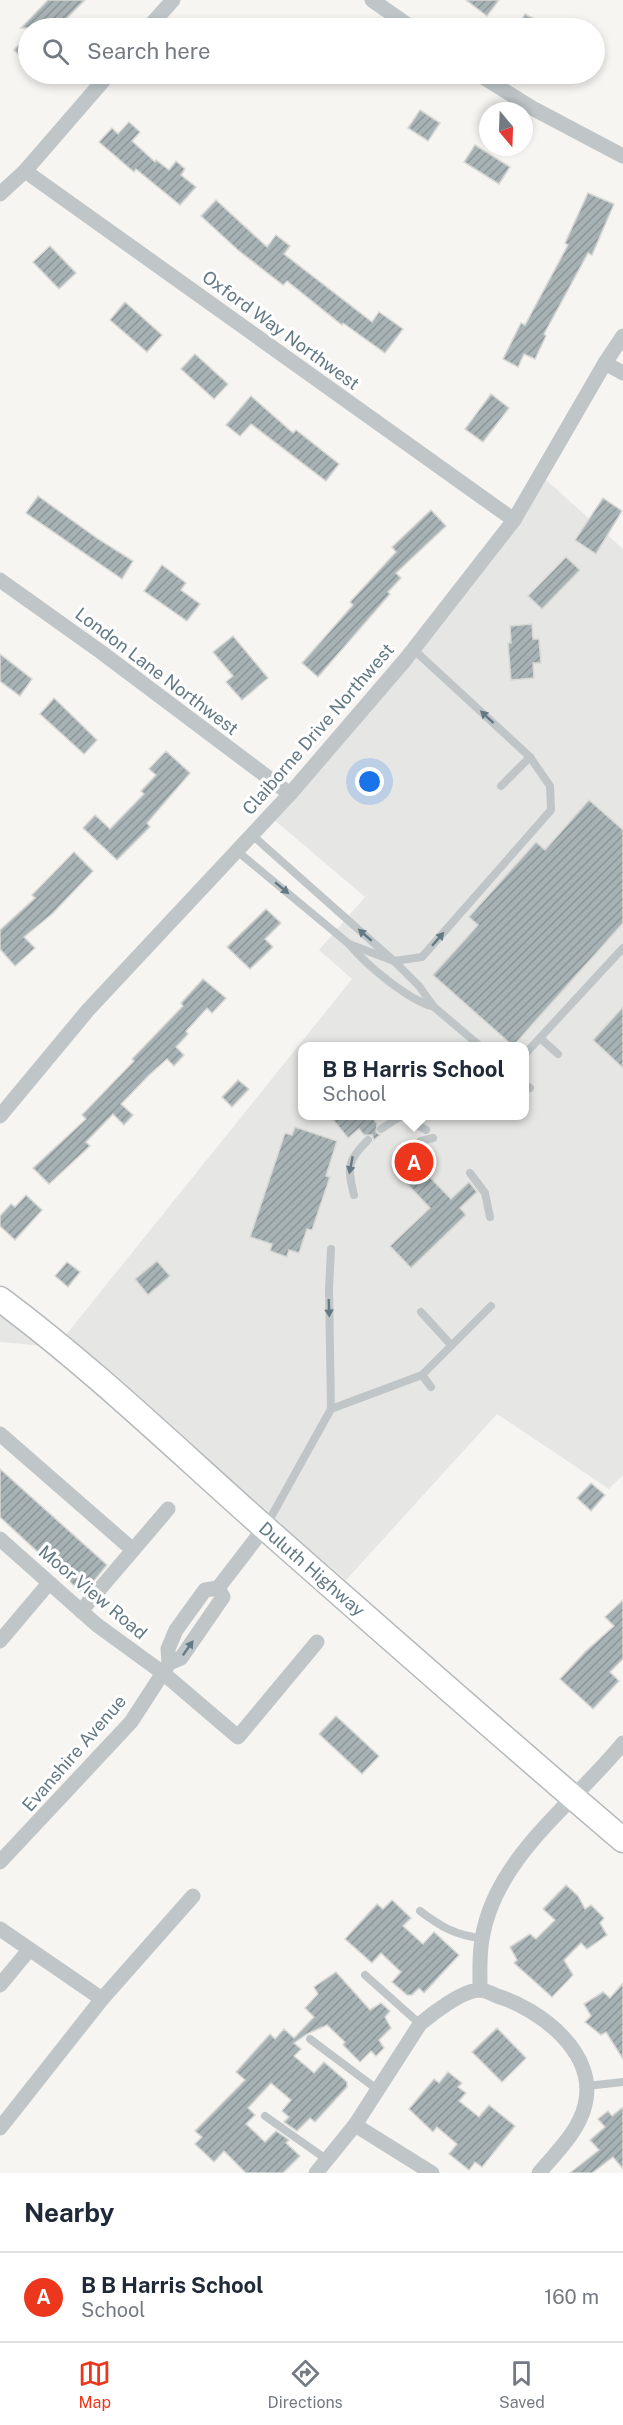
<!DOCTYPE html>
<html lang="en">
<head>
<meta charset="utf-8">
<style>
  body { margin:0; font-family:"Public Sans",sans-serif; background:#f6f6f7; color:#1f2937 }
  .compass { position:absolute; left:479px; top:102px; width:54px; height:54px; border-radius:50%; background:#fff; box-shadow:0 3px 9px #0003; rotate:161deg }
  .you { position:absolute; left:370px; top:782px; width:21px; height:21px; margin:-15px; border:4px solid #fff; border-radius:50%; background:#1a73e8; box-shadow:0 0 0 9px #1a73e833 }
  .badge { display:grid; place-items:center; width:39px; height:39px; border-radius:50%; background:#ec371c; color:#fff; font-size:20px; font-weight:700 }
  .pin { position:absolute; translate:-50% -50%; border:3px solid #fff; box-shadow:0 2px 6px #0006 }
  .popup { position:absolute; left:298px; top:1042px; width:231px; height:78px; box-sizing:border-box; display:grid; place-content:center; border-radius:12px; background:#fff; filter:drop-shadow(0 2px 4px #0005); font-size:20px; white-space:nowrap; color:#747a83 }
  .popup b { font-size:22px; color:#1f2937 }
  .popup::after { content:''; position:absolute; left:50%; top:100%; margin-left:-12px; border:12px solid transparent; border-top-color:#fff }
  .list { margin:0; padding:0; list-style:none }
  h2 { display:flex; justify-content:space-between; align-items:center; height:78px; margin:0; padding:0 24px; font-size:26px }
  h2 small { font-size:20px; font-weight:400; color:#747a83 }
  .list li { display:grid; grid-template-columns:39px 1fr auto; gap:18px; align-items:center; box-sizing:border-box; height:90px; padding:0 24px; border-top:2px solid #e0e1e3 }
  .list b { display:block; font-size:22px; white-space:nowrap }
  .list p { margin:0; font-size:20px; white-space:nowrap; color:#747a83 }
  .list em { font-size:20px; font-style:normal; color:#747a83 }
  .icon { flex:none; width:33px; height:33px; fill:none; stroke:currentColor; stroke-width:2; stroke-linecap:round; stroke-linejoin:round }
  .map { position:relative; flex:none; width:623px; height:2173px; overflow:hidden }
  .search { position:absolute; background:#fff; box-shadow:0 3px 9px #0003; left:18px; right:18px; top:18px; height:66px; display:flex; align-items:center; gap:15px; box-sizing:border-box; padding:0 21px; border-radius:33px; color:#747a83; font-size:22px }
  .sheet { height:168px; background:#fff }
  nav { display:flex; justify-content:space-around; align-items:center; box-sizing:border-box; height:84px; border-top:2px solid #e0e1e3; background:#fff; font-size:16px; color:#747a83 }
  nav a { display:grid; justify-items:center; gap:3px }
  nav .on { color:#ec371c }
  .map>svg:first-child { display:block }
  .built { fill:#e6e7e5; fill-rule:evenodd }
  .building { fill:url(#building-hatch); stroke:#d7d7d4; stroke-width:1.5 }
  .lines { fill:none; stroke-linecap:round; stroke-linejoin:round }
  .primary-casing { stroke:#b4b9bc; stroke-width:27 }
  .service { stroke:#c0c6c8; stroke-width:8 }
  .minor { stroke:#c0c6c8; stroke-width:15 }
  .primary { stroke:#fff; stroke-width:24 }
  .oneway { fill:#637984 }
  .labels { text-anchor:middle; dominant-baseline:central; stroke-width:6; stroke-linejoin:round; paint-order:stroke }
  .street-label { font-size:18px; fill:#637984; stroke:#fff }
</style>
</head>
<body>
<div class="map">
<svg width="623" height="2173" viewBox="0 0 623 2173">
  <defs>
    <pattern id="building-hatch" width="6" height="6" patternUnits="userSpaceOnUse" patternTransform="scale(1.5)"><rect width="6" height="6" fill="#a7b2b5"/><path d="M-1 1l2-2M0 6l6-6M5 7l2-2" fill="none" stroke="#8c9699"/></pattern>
  </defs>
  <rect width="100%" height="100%" fill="#f6f5f2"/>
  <path class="built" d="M544,478L623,549V1475L609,1489L497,1414L346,1580L210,1465L57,1347L0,1342V1301L57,1346L352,979L319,950L365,897L272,818ZM303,1046H525V1116H303Z"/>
  <g class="building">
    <path d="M48,0H85L57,28H21Z"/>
    <path d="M466,0H499L487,16Z"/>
    <path d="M525,14L551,28H517Z"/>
    <path d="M28,34V64L14,50Z"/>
    <path d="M420,110L440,123L428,141L408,128Z"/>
    <path d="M129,122L140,132L132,141L155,162L156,160L169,170L176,161L185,169L181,175L196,187L180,205L136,169L134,172L99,142L112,128L118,134Z"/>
    <path d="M475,145L510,167L499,184L464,162Z"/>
    <path d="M588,193L614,204L592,255L588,253L544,334L546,336L535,359L524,354L518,367L503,359L521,323L525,325L568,245L565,243Z"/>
    <path d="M216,200L267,247L276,235L290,246L284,254L372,322L379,312L403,329L385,353L343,323L342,325L287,281L283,285L238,250L201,216Z"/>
    <path d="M50,246L76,273L59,289L33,262Z"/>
    <path d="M125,302L162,335L147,352L110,320Z"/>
    <path d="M195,354L228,384L214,399L181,369Z"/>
    <path d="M491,394L509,408L483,442L465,429Z"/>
    <path d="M251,396L293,433L296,430L339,464L326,481L251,424L240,436L226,425Z"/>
    <path d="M38,496L98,539L133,561L122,579L26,513Z"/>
    <path d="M603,498L622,511L596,554L575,540Z"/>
    <path d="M431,510L446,526L396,573L401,578L388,592L390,594L318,677L302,663L353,605L350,602L396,552L392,547Z"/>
    <path d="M566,557L580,570L542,609L528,596Z"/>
    <path d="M162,565L186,583L181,590L200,604L187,621L144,591Z"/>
    <path d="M532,624L533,639H539L541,663H533L534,678L511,680L508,643H511L510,626Z"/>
    <path d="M233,636L268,678L242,700L226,682L233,676L213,652Z"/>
    <path d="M0,654L32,679L20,696L0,681Z"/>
    <path d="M54,698L97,740L84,754L40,714Z"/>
    <path d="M166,751L190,773L147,823L150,827L117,860L83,828L95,815L110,829L144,794L141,791L156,775L149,769Z"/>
    <path d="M589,800L623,830V923L513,1046L433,975L478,925L469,917L536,842L545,850Z"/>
    <path d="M74,852L93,871L52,914L24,937L35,948L15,966L0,949V930L35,898L32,895Z"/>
    <path d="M266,909L281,923L265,939L273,947L250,969L227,947Z"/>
    <path d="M203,979L226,998L212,1013L207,1008L186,1031L188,1034L176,1047L184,1055L174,1066L167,1059L149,1075L121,1104L133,1115L124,1125L113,1114L86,1142L90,1146L49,1184L33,1168L86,1119L82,1115L134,1061L132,1059L183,1006L181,1003Z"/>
    <path d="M623,1007V1068L593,1040Z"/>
    <path d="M238,1080L249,1089L232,1107L222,1097Z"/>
    <path d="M330,1116H376L373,1118L377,1124L376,1132L380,1135L374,1140L372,1135H364L359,1129L348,1138Z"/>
    <path d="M295,1127L337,1141L326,1176L330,1177L312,1230L307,1229L299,1253L289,1250L287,1257L270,1251L272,1244L250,1237L285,1133L292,1135Z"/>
    <path d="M412,1159L451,1199L469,1182L477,1192L460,1208L466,1215L411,1268L390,1246L430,1208L397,1173Z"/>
    <path d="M26,1195L42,1210L15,1240L0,1226V1216L11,1204L15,1207Z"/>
    <path d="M157,1261L170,1276L148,1295L135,1279Z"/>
    <path d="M67,1262L80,1272L68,1287L55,1276Z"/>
    <path d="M0,1469L107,1565L83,1594L0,1517Z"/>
    <path d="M591,1483L605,1495L591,1511L577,1498Z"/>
    <path d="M623,1600V1659L610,1672L619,1681L593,1709L560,1679L586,1651L614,1626L605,1617Z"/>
    <path d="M336,1716L379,1756L362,1774L319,1734Z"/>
    <path d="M566,1885L578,1896L585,1909L591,1905L604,1918L600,1923L607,1935L587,1949L581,1943L564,1960L573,1975L552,1997L514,1963L517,1960L510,1947L530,1934L536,1939L555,1920L543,1909Z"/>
    <path d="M392,1900L411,1918L403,1926L423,1944L434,1932L459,1955L424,1993L419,1988L412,1995H407L392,1982L401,1972L381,1953L372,1963L345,1939L377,1904L383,1909Z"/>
    <path d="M336,1972L370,2010L381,2003L390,2011L385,2017L391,2028L379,2040L384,2048L376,2056L371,2051L360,2062L343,2045L345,2042L327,2025L307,2034L294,2043L301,2049L294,2056L314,2073L324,2062L347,2082V2087L315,2122L310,2118L297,2131L284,2122L289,2117L282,2111L291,2100L271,2083L248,2108L255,2115L246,2124L265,2142L276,2131L289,2140L286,2143L300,2156L283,2173H246L224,2151L214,2162L195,2144L202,2137L195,2131L245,2080L236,2072L270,2034L275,2039L284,2029L294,2038L314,2017L305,2008L318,1994L314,1987Z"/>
    <path d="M623,1983V2059L606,2032L601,2035L585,2022L591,2016L584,2004L603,1992L610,1998Z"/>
    <path d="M497,2028L526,2058L502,2082L472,2052Z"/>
    <path d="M448,2072L462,2083L458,2087L466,2093L459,2101L479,2117L489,2105L515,2126L482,2167L475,2162L469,2170L449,2154L457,2144L437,2127L433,2132L409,2109L434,2079L439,2083Z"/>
    <path d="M623,2107V2169L613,2157L592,2173H570L599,2150L590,2140L605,2127L598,2119L608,2111L612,2116Z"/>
  </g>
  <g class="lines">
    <defs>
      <path id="primary" d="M0,1299C94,1369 177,1450 264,1527C383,1632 502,1737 623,1840"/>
    </defs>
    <use href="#primary" class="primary-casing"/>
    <g class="service">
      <path d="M501,786L530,757"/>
      <path d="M252,835L394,961L419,986L434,1007L480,1046"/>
      <path d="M237,851L349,944C366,965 408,1000 434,1007"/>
      <path d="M349,944L394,961L422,957L551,810L550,786L530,757L413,649"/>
      <path d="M540,1038L558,1054"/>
      <path d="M525,1054L623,948"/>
      <path d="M525,1084L530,1088"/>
      <path d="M403,1116L426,1130"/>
      <path d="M381,1129L401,1116"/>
      <path d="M421,1141L433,1138"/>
      <path d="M470,1173L485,1193L490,1217"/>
      <path d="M354,1195C347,1167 347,1161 368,1140"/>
      <path d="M331,1249L329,1289L331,1409"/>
      <path d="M421,1312L451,1345"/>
      <path d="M422,1375L431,1387"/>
      <path d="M266,1526L331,1409L422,1375L491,1306"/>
      <path d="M420,1911C440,1926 456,1936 482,1938"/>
      <path d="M365,1975L420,2024"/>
      <path d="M310,2039L378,2090"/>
      <path d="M587,2086L623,2082"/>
      <path d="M265,2116L326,2159"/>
    </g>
    <g class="minor">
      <path d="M372,0L412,28"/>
      <path d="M148,28L173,0"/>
      <path d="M478,74L534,109L623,156"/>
      <path d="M25,171L514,520"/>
      <path d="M0,194L25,171L109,74"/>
      <path d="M605,363L623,373"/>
      <path d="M0,580L101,652L290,794"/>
      <path d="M0,1116L88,1010L290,794L405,660L514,520L605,363L623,336"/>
      <path d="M0,1434L133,1550"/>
      <path d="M0,1539L97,1625L163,1673L238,1737L317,1642"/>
      <path d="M218,1588L223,1597L181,1658L169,1663L168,1649L176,1630L205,1590L218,1588L265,1527"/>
      <path d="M81,1611L168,1509"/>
      <path d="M0,1641L49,1583"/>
      <path d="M0,1862L131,1722L168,1665"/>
      <path d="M0,1929L102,1999L193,1896"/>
      <path d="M0,1985L29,1950"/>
      <path d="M480,1990C480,1973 479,1956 482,1939C495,1857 574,1804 623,1743"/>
      <path d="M355,2125L432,2173"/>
      <path d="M0,2128L102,1999"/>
      <path d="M316,2173L355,2125L420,2024C433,2013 463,1990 480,1990C485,1990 493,1994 497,1996C540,2009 598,2053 585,2105C579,2131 556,2153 539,2173"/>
    </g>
    <use href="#primary" class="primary"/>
  </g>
  <defs><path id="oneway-solid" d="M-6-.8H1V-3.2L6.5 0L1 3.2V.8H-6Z" transform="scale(1.5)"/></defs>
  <g class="oneway">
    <use href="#oneway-solid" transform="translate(487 717) rotate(-137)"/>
    <use href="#oneway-solid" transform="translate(282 888) rotate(40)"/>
    <use href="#oneway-solid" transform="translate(365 935) rotate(-139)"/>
    <use href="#oneway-solid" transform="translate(438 939) rotate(-49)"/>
    <use href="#oneway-solid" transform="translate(351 1165) rotate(101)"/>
    <use href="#oneway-solid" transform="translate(329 1308) rotate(88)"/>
    <use href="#oneway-solid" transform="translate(188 1648) rotate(-55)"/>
  </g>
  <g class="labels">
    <g class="street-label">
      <text transform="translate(281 330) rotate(36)">Oxford Way Northwest</text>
      <text transform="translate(157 671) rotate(37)">London Lane Northwest</text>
      <text transform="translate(318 729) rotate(-49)">Claiborne Drive Northwest</text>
      <text transform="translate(312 1569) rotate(41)">Duluth Highway</text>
      <text transform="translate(93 1592) rotate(40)">Moor View Road</text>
      <text transform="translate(74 1753) rotate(-49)">Evanshire Avenue</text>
    </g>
  </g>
</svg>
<svg class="compass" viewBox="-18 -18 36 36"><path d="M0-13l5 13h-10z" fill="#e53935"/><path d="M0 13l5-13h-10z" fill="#747a83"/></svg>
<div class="you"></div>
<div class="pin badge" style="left:414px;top:1162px">A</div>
<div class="popup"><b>B B Harris School</b>School</div>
<div class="search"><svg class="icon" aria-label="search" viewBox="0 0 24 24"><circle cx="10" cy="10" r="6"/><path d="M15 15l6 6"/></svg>Search here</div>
</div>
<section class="sheet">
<h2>Nearby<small></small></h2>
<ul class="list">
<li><span class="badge">A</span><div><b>B B Harris School</b><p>School</p></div><em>160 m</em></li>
</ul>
</section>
<nav>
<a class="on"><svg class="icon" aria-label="map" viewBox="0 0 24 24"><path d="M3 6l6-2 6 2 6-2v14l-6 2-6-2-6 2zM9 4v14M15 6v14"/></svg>Map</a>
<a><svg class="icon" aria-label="directions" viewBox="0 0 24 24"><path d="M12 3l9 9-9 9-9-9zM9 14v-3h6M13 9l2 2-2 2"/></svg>Directions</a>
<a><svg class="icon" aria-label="saved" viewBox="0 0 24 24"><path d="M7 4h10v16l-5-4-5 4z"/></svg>Saved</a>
</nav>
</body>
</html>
